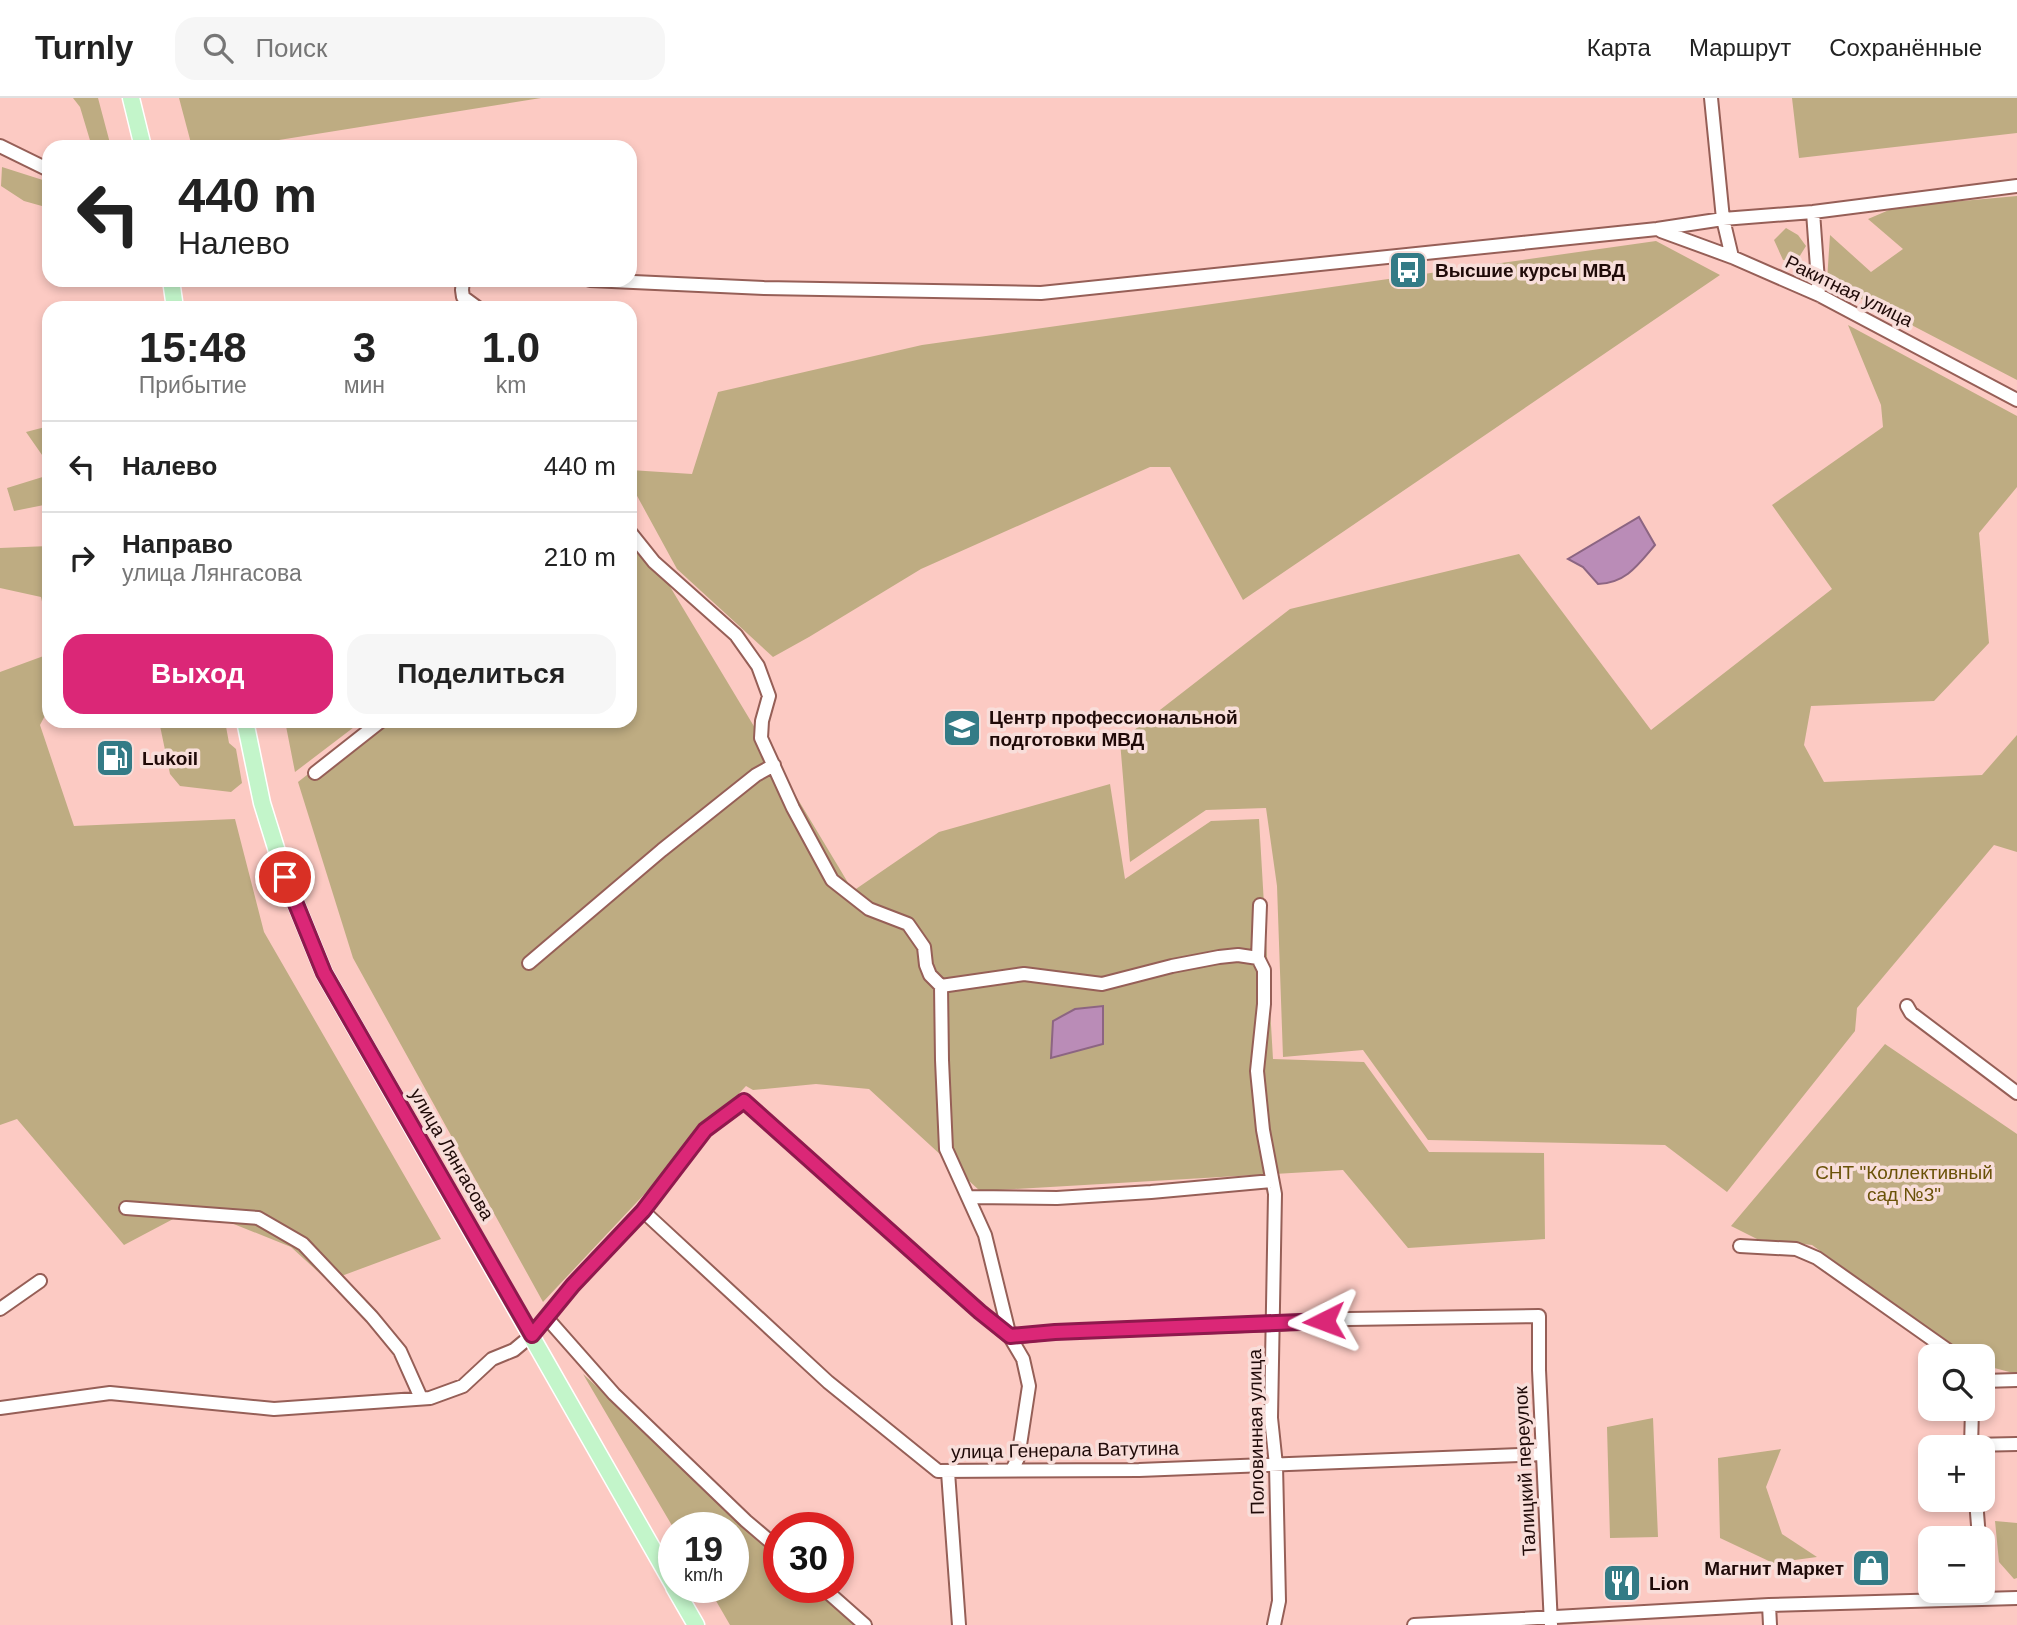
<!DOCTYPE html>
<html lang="ru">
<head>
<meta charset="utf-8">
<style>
  body { margin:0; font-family:Helvetica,sans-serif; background:#f6f6f6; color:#222; height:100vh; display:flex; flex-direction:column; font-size:26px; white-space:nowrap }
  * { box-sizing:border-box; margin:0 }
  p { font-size:23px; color:#767676 }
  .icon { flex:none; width:38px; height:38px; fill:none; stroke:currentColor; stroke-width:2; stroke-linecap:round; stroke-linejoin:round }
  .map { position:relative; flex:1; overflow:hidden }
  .details { position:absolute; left:42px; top:203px; width:595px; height:427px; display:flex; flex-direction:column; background:#fff; border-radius:21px; box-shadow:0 4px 10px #0003 }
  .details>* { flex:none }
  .top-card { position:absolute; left:42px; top:42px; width:595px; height:147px; border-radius:21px; box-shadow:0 4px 10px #0003; background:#fff; color:#222; overflow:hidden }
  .controls { position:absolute; left:1918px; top:1246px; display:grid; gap:14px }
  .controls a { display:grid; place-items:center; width:77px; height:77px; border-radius:14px; background:#fff; box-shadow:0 4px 10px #0003; font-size:35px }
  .speed { position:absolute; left:658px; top:1414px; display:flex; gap:14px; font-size:35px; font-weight:700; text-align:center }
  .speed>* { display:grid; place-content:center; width:91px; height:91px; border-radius:50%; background:#fff; box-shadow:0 4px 10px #0003; line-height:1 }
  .speed small { font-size:18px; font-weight:400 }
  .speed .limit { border:10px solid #d22; background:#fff; color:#111 }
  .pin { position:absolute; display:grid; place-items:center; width:60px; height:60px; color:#fff; margin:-30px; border:4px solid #fff; border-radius:50%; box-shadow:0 2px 7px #0007 }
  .me { position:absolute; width:77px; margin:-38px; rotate:267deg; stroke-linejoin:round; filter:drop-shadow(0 0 5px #0008) }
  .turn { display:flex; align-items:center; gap:24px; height:147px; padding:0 21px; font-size:32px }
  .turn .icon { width:91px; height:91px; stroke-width:2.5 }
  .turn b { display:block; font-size:49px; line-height:60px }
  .eta { display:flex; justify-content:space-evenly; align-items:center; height:119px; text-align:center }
  .eta b { font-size:42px; font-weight:600; line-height:49px }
  .cta { display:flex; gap:14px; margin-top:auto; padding:14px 21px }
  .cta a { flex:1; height:80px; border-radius:21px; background:#db2777; color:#fff; font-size:28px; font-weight:600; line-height:80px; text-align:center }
  .cta a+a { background:#f6f6f6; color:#222 }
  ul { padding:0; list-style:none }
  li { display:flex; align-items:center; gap:21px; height:91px; padding:0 21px; border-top:2px solid #e0e0e0 }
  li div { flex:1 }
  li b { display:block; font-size:26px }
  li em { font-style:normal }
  header { display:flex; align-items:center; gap:42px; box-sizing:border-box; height:98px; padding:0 35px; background:#fff; border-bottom:2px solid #e0e0e0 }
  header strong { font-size:33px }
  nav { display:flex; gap:38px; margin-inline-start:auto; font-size:24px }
  .search { width:490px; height:63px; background:#f6f6f6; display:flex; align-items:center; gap:18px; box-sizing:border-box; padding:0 24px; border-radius:21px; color:#767676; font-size:26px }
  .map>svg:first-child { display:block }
  .green { fill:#beac82 }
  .water { fill:#ba8cb7; stroke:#8c6582; stroke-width:2 }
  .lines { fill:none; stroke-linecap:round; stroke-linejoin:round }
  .minor-casing { stroke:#965f57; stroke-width:16 }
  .major-casing { stroke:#fff; stroke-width:19 }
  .minor { stroke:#fff; stroke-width:12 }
  .major { stroke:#c3f5ca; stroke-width:16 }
  .route-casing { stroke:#8e194d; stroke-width:18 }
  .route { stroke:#db2777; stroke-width:12 }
  .labels { text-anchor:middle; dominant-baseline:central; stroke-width:7; stroke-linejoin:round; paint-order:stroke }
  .poi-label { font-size:19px; font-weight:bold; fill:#1f0a08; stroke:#f8deda; text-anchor:start }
  .street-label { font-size:19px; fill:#1f0a08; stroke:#f8deda }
  .park-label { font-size:19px; fill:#6a5208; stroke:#f8deda }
</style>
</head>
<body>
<header>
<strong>Turnly</strong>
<div class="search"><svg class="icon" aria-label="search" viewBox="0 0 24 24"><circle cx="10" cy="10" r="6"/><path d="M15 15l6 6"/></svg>Поиск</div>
<nav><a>Карта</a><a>Маршрут</a><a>Сохранённые</a></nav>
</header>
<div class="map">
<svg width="2017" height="1527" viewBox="0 0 2017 1527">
  <rect width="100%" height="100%" fill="#fccac3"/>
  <path class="green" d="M73 0H98L111 49H92L80 9Z
    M179 0H541L235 49H192Z
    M1792 0H2017V35L1799 60Z
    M2 69 49 84V110L24 103 1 88Z
    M2017 98V282L1827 183 1830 137 1871 174 1903 151 1868 121 1896 109Z
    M1786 130 1798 137 1806 148 1796 164 1783 162 1774 142Z
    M1656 143 1720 177 1243 502 1170 369H1150L921 471 809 539 773 559 677 471 630 385V372L692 376 718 294 922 247Z
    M1848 227 2017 318V389L1979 435 1989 545 1934 603 1811 608 1804 647 1824 684 1982 677 2017 637V754L1994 747 1857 910 1855 933 1727 1094 1665 1047 1428 1042 1363 952 1283 959 1277 788 1266 710 1206 712 1130 764 1120 643 1290 511 1519 456 1651 632 1832 491 1772 407 1883 329 1881 307Z
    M49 328V367L26 334Z
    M49 377V406L14 413 7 390Z
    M630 422 853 793 939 734 1110 686 1125 781 1211 723 1259 721 1273 961 1364 964 1429 1054 1544 1055 1545 1141 1408 1150 1343 1072 980 1093 869 991 816 986 753 992 746 988 543 1204 353 860 298 684 376 623H630Z
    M49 448V536L41 499 0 490V450Z
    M49 556V610L40 627 74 728 235 721 264 834 441 1141 328 1183 291 1149 194 1110 124 1147 17 1021 0 1027V574Z
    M159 623H178L179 625 188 623H225L229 645 236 651 242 685 231 694 180 688 170 676Z
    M285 623H362L295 674Z
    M1885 946 2017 1036V1276L1983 1267V1258H1967L1812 1147 1757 1141 1731 1128Z
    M583 1276 779 1455V1489H817L858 1527H730L708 1489H733V1430L674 1431Z
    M1653 1320 1658 1439 1610 1440 1607 1329Z
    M1781 1351 1766 1389 1782 1436 1817 1459 1773 1465 1720 1440 1718 1360Z
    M1995 1423 2017 1425V1480L2014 1481 1999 1464Z"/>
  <path class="water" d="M1639 419 1655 447C1638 467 1626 485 1598 486L1583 469 1568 461Z
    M1103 908V946L1051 960 1053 923 1075 911Z"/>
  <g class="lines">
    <defs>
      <path id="minor" d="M1711 0 1723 121 1732 159
        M0 48 49 72
        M1813 114 1819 197
        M1661 133 1732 159 1819 197 2017 302
        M463 182 462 192 463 199 478 210
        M590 182 764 190 1041 195 1657 131 1723 121 1813 114 2017 88
        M630 434 654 464 736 537 758 568 769 598 762 623 761 640 793 710 832 782 869 811 908 826 924 849 926 867 930 877 941 888 942 962 946 1051 985 1137 1010 1239 1023 1261 1029 1288 1018 1360 1012 1372
        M315 675 381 623
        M1260 807 1258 860 1264 872V906L1257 973 1263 1032 1275 1096 1271 1320 1276 1367 1279 1503 1274 1527
        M529 865 662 752 756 677 774 667
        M941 888 1024 876 1102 886 1172 868 1219 859 1238 857 1258 860
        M1907 908 1911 915 2017 995
        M968 1099 1057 1100 1151 1094 1272 1083
        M126 1110 258 1120 303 1146 372 1219 400 1253 421 1300
        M643 1113 828 1284 938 1373 1139 1372 1543 1356
        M1740 1148 1796 1151 1817 1160 1956 1258
        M0 1211 40 1183
        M546 1219 614 1296 746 1423 779 1451
        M1983 1283 2017 1282
        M0 1310 110 1295 274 1311 430 1300 463 1288 492 1261 514 1252 532 1237 573 1187 643 1113 705 1032 744 1003 980 1214 1010 1239 1055 1234 1274 1226 1349 1221 1539 1218V1272L1551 1527
        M1971 1347 2017 1346
        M1971 1349 1972 1311
        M948 1374 959 1527
        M1976 1402 1979 1440
        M1983 1483 1984 1501
        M822 1489 865 1527
        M1769 1507 1770 1527
        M1414 1527 1769 1507 2017 1500"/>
      <path id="major" d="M131 0 143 49
        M171 182 175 210
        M245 623 262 705 285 779 324 875 674 1488
        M674 1489 696 1527"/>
    </defs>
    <use href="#minor" class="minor-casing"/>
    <use href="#major" class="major-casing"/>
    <use href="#minor" class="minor"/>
    <use href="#major" class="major"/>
  </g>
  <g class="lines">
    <defs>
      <path id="route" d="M285 779 324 875 532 1237 573 1187 643 1113 705 1032 744 1003 980 1214 1010 1238 1055 1234 1324 1223"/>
    </defs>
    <use href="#route" class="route-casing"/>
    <use href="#route" class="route"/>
  </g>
  <defs>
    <symbol id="bus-square" viewBox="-11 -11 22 22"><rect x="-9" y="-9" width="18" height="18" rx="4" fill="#347b86" stroke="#f8deda"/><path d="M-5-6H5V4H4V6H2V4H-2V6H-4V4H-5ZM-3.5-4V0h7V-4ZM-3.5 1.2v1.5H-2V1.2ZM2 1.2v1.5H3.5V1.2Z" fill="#fff"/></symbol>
    <symbol id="university-square" viewBox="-11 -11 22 22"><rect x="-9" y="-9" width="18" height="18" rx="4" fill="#347b86" stroke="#f8deda"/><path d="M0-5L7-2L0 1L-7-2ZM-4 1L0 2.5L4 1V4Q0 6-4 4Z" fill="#fff"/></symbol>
    <symbol id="fuel-square" viewBox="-11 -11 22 22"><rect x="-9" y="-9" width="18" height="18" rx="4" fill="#347b86" stroke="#f8deda"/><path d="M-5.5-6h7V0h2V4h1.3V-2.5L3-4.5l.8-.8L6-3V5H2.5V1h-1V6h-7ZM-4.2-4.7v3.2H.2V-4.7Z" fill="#fff"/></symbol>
    <symbol id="shop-square" viewBox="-11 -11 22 22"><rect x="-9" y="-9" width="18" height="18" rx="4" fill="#347b86" stroke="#f8deda"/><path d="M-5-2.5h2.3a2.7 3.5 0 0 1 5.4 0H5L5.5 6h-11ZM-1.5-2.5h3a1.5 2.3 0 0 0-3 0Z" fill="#fff"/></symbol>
    <symbol id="restaurant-square" viewBox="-11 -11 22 22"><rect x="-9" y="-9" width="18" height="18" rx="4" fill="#347b86" stroke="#f8deda"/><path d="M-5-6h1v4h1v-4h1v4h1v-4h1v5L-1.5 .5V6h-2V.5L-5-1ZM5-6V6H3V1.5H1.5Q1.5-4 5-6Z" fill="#fff"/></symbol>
  </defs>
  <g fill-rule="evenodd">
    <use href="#bus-square" x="1386" y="150" width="44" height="44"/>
    <use href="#university-square" x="940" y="608" width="44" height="44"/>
    <use href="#fuel-square" x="93" y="638" width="44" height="44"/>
    <use href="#shop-square" x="1849" y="1448" width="44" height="44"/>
    <use href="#restaurant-square" x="1600" y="1463" width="44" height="44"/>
  </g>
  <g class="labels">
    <g class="poi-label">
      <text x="1435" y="172">Высшие курсы МВД</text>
      <text x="989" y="619">Центр профессиональной<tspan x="989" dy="22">подготовки МВД</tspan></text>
      <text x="142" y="660">Lukoil</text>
      <text x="1844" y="1470" text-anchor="end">Магнит Маркет</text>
      <text x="1649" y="1485">Lion</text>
    </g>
    <g class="street-label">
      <text transform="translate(1849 193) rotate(26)">Ракитная улица</text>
      <text transform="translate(452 1056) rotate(60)">улица Лянгасова</text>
      <text transform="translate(1256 1334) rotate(-91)">Половинная улица</text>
      <text transform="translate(1065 1352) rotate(-1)">улица Генерала Ватутина</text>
      <text transform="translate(1525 1373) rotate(-93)">Талицкий переулок</text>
    </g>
    <g class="park-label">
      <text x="1904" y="1074">СНТ "Коллективный<tspan x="1904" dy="22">сад №3"</tspan></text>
    </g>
  </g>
</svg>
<div class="controls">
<a><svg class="icon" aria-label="search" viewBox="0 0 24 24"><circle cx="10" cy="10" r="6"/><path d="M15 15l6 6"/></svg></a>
<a>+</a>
<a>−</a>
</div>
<div class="speed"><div>19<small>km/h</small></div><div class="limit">30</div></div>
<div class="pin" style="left:285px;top:779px;background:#d93025"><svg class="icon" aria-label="arrive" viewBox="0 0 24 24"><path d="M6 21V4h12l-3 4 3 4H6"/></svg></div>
<svg class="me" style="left:1324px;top:1223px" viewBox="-20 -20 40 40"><path d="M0-17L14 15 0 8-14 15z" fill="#db2777" stroke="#fff" stroke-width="4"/></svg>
<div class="top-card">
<div class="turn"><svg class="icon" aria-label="left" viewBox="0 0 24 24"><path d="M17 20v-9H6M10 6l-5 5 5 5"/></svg><div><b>440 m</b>Налево</div></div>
</div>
<section class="details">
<div class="eta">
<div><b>15:48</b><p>Прибытие</p></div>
<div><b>3</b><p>мин</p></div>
<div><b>1.0</b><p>km</p></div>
</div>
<ul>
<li><svg class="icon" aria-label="left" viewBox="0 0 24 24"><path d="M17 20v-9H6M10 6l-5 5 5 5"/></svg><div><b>Налево</b></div><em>440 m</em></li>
<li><svg class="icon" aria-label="right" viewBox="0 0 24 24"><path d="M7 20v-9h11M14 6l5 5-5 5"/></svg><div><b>Направо</b><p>улица Лянгасова</p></div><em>210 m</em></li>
</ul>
<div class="cta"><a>Выход</a><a>Поделиться</a></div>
</section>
</div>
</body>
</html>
